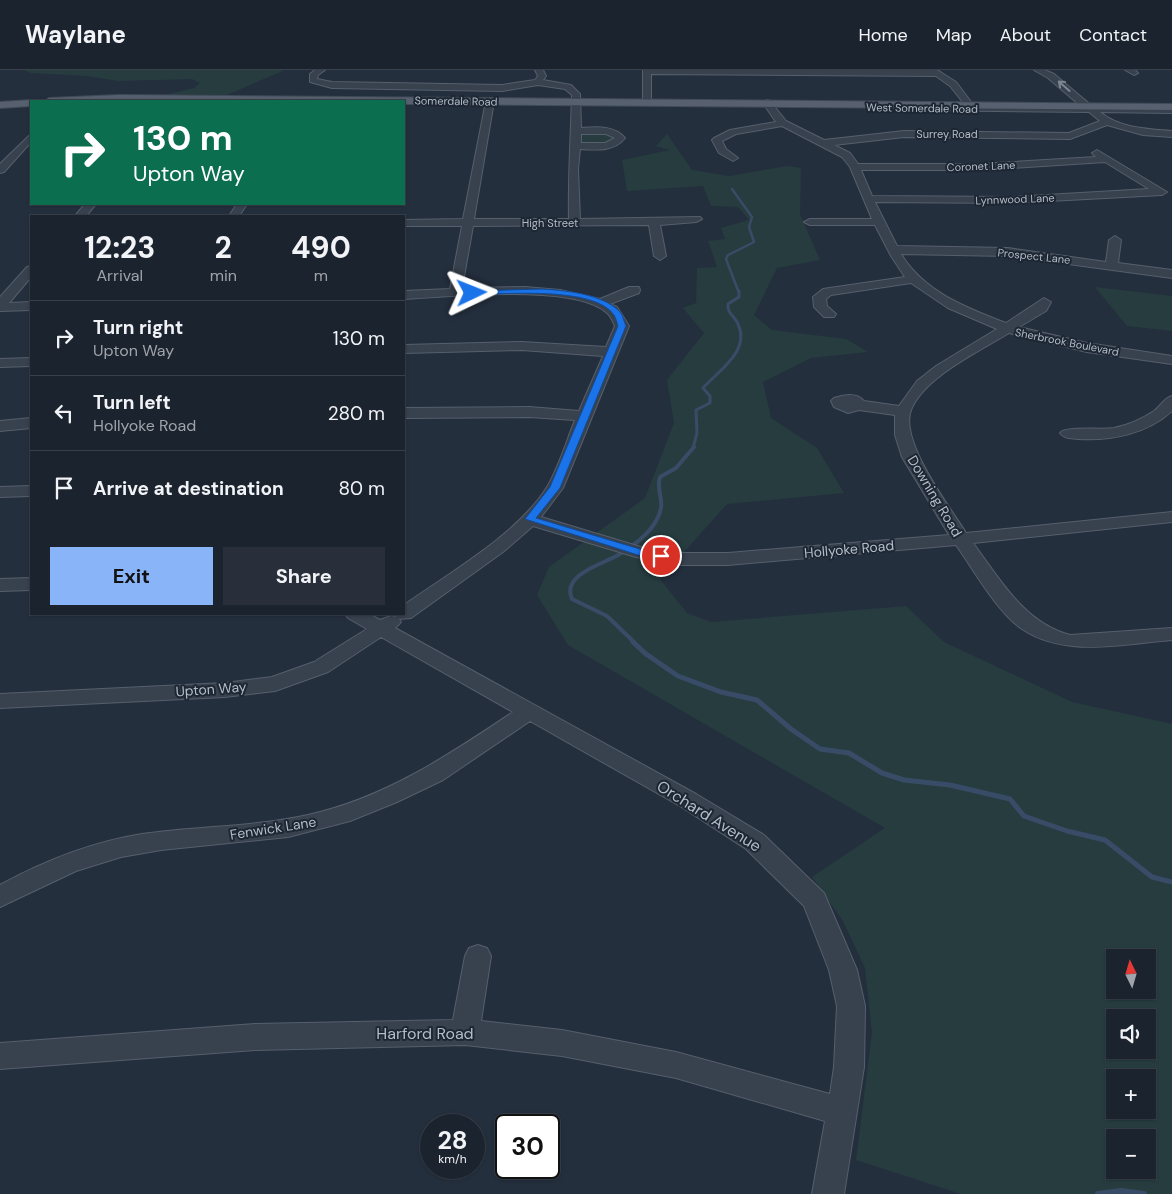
<!DOCTYPE html>
<html lang="en">
<head>
<meta charset="utf-8">
<style>
  body { margin:0; font-family:"DM Sans",sans-serif; background:#282f3a; color:#f1f3f6; height:100vh; display:flex; flex-direction:column; font-size:19px; white-space:nowrap }
  * { box-sizing:border-box; margin:0 }
  p { font-size:16px; color:#a0a4aa }
  .icon { flex:none; width:28px; height:28px; fill:none; stroke:currentColor; stroke-width:2; stroke-linecap:round; stroke-linejoin:round }
  .map { position:relative; flex:1; overflow:hidden }
  .side { position:absolute; left:30px; top:145px; width:375px; height:400px; display:flex; flex-direction:column; background:#1b232e; border-radius:0px; box-shadow:0 1px 4px #0004,0 0 0 1px #39404a }
  .side>* { flex:none }
  .guide { position:absolute; left:30px; top:30px; width:375px; height:105px; border-radius:0px; box-shadow:0 1px 4px #0004,0 0 0 1px #39404a; background:#0b6e4f; color:#fff; overflow:hidden }
  .needle { width:32px; rotate:355deg }
  .tools { position:absolute; left:1106px; top:879px; display:grid; gap:10px }
  .tools a { display:grid; place-items:center; width:50px; height:50px; border-radius:0px; background:#1b232e; box-shadow:0 1px 4px #0004,0 0 0 1px #39404a; font-size:25px }
  .speed { position:absolute; left:420px; top:1044px; display:flex; gap:10px; font-size:25px; font-weight:700; text-align:center }
  .speed>* { display:grid; place-content:center; width:65px; height:65px; border-radius:50%; background:#1b232e; box-shadow:0 1px 4px #0004,0 0 0 1px #39404a; line-height:1 }
  .speed small { font-size:12px; font-weight:400 }
  .speed .limit { border:2px solid #111; border-radius:8px; background:#fff; color:#111 }
  .pin { position:absolute; display:grid; place-items:center; width:42px; height:42px; color:#fff; margin:-21px; border:2px solid #fff; border-radius:50%; box-shadow:0 1px 5px #0007 }
  .me { position:absolute; width:55px; margin:-28px; rotate:88deg; stroke-linejoin:round; filter:drop-shadow(0 0 4px #0008) }
  .turn { display:flex; align-items:center; gap:18px; height:105px; padding:0 20px; font-size:22px }
  .turn .icon { width:65px; height:65px; stroke-width:2.5 }
  .turn b { display:block; font-size:35px; line-height:42px }
  .eta { display:flex; justify-content:space-evenly; align-items:center; height:85px; text-align:center }
  .eta b { font-size:30px; font-weight:700; line-height:35px }
  .action { display:flex; gap:10px; margin-top:auto; padding:10px 20px }
  .action a { flex:1; height:58px; border-radius:0px; background:#8ab4f8; color:#111; font-size:20px; font-weight:700; line-height:58px; text-align:center }
  .action a+a { background:#282f3a; color:#f1f3f6 }
  ul { padding:0; list-style:none }
  li { display:flex; align-items:center; gap:15px; height:75px; padding:0 20px; border-top:1px solid #39404a }
  li div { flex:1 }
  li b { display:block; font-size:19px }
  li em { font-style:normal }
  header { display:flex; align-items:center; gap:30px; box-sizing:border-box; height:70px; padding:0 25px; background:#1b232e; border-bottom:1px solid #39404a }
  header strong { font-size:24px }
  nav { display:flex; gap:28px; margin-inline-start:auto; font-size:18px }
  .map>svg:first-child { display:block }
  .green { fill:#263c3f; fill-rule:evenodd }
  .lines { fill:none; stroke-linecap:round; stroke-linejoin:round }
  .stream-far4 { stroke:#394c67; stroke-width:2.5 }
  .stream-far3 { stroke:#394c67; stroke-width:3 }
  .stream-far2 { stroke:#394c67; stroke-width:4 }
  .stream-far1 { stroke:#394c67; stroke-width:5 }
  .stream { stroke:#394c67; stroke-width:6 }
  .minor-casing { stroke:#565f6c; stroke-width:2 }
  .major-casing { stroke:#414a57; stroke-width:2 }
  .minor { fill:#38414e; fill-rule:evenodd }
  .major { fill:#56606e; fill-rule:evenodd }
  .oneway { stroke:#7c8592 }
  .route { fill:#1a73e8; stroke:#114b97 }
  .labels { text-anchor:middle; dominant-baseline:central; stroke-width:4; stroke-linejoin:round; paint-order:stroke }
  .far-street-label { font-size:11px; fill:#b4bcc9; stroke:#1d2633 }
  .street-label { font-size:14px; fill:#b4bcc9; stroke:#1d2633 }
  .near-street-label { font-size:16px; fill:#b4bcc9; stroke:#1d2633 }
</style>
</head>
<body>
<header>
<strong>Waylane</strong>
<nav><a>Home</a><a>Map</a><a>About</a><a>Contact</a></nav>
</header>
<div class="map">
<svg width="1172" height="1124" viewBox="0 0 1172 1124">
  <rect width="100%" height="100%" fill="#242f3e"/>
  <path class="green" d="M24 0H285L227 25H165L194 18 200 13 192 9 118 11 87 6 31 3Z
    M577 61 616 64 617 72 576 76Z
    M667 64 692 100 729 106 787 96 801 98 800 144 820 190 777 198 754 245 772 260 846 269 868 282 811 288 763 312 771 348 817 378 844 423 727 434 660 509 687 543 711 552 906 536 944 572 1072 632 1172 654V1124H961L856 1090 872 962 865 898 843 851 812 807 885 758 568 575 537 525 549 497 645 428 674 353 667 310 704 263 683 238 696 233 697 198 717 197 708 171 725 169 721 158 749 150 738 137 711 136 703 116 627 121 622 90 670 80 656 76ZM1115 888H1148V920H1115ZM1115 948H1148V980H1115ZM1115 1008H1148V1040H1115ZM1115 1068H1148V1100H1115Z
    M1095 217 1172 226V261L1127 256Z"/>
  <g class="lines">
    <path class="stream-far4" d="M732 119 752 147 749 157 754 172 728 185 726 189 739 223"/>
    <path class="stream-far3" d="M693 378 697 363 696 340 710 333V326L703 318C718 301 751 281 738 254 735 246 727 244 728 234L739 227V221"/>
    <path class="stream-far2" d="M635 573 607 546 572 529C561 504 604 494 620 484 632 477 649 464 656 451 668 431 655 423 660 407L676 398 694 377"/>
    <path class="stream-far1" d="M633 572 646 584 678 606 721 622 757 630 791 659 820 679 849 683 882 703 904 710 950 715 1010 729 1024 746 1067 761 1105 770 1152 807 1172 812"/>
    <path class="stream" d="M1098 1124 1121 1121 1144 1124"/>
    <defs>
      <path id="minor" d="M315 0H325L318 5 317 9 332 12 502 15 535 10 538 6 535 0H543L546 6 543 10 571 15 580 24 581 58C596 57 614 55 625 68 614 82 596 80 580 79L578 99 580 149 700 147 702 149 696 152 660 155 666 186 660 190 654 186 649 155 473 156 462 218 525 217 560 220 600 229 629 217H639L640 220 639 223 610 234 617 237 629 256 563 418 541 447 644 478 681 483H728L949 465 902 387 895 365V345L859 340 848 343 834 337 831 331 834 328C844 325 856 322 864 331L899 336 917 311 936 296 997 259 948 238 911 213 831 225 826 229 827 236 836 244 834 247H824L814 237 813 227 823 219 905 207 891 186 875 155H810L804 152 810 149H872L850 97 842 87 782 56 736 64 722 71 726 79 738 88 733 91 719 83 712 70 714 68 730 60 776 52 763 33 767 30 770 31 786 51 824 70 904 61 1069 63 1100 51 1089 42 901 40 900 38 904 35 966 36 950 16 936 6 651 4V32L647 35 643 32V0H937L956 12 974 36 1082 37 1048 8 1034 0H1045L1054 4 1093 37H1172V43L1100 42C1119 58 1147 59 1172 61V67L1143 65 1107 55 1070 69 904 67 834 75 850 83 858 94H979L1096 87 1092 83 1097 80 1167 122 1162 125 1013 133 875 132 897 176 1008 178 1106 192 1109 170 1115 166 1121 170 1118 193 1172 200V208L1008 186 901 184C924 222 967 238 1006 253L1044 228 1051 232 1046 241 1019 257 1087 273 1172 286V294L1087 282 1009 263C980 281 924 307 911 340 899 371 950 437 966 463L1172 442V452L973 473C1000 509 1024 553 1070 565L1172 558V570C1123 574 1065 588 1022 559 997 542 974 500 956 475L728 495H681L636 487 533 456 503 482 411 548 399 549 401 552 395 558 696 724 764 765 824 823 857 900 865 936 864 997 844 1124H812L825 1051 676 1008 562 986 465 975 255 980 0 999V973L255 954 453 950 465 886 469 878 478 875 487 878 491 886 481 951 562 960 676 982 830 1024 834 997 837 936 829 900 804 836 746 779 680 736 530 651 443 710 397 732 350 751 288 767 161 780 121 787 76 801 0 837V815C44 791 92 772 142 764 197 756 253 757 308 745 385 728 449 685 513 642L381 567 328 602 275 621 225 627 0 638V624L225 613 272 607 314 592 367 559 348 548 345 544H369L380 550 391 546 396 547 394 544H404V535C448 504 519 463 547 417 559 397 566 372 575 350L529 347 404 348V338L529 337 579 341 603 286 522 280 404 283V275L522 272 606 277 615 256C613 252 611 246 607 243 576 213 446 227 404 229V221L450 219 462 156H404V150L463 149 486 31 490 28 494 31 474 149H569C568 107 571 66 572 25L565 19 538 15 502 21 332 18 310 12V4ZM581 64H606L615 68 605 73H581ZM1105 92 1149 119 1013 127 872 126 861 100H979Z
        M1125 0H1135L1138 3 1134 5Z
        M31 64V72L4 102 0 103V94Z
        M85 134H96L86 146H75Z
        M237 134H247L239 146H229Z
        M31 196V207L9 233 31 232V240L0 241V227L27 197Z
        M31 288V296L0 297V289Z
        M1172 326V341C1147 364 1111 371 1078 369 1071 368 1064 369 1060 363 1065 356 1102 360 1114 358 1128 355 1142 349 1154 341 1161 336 1164 328 1172 326Z
        M31 348V358L0 361V351Z
        M31 416V426L0 427V417Z
        M31 508V520L0 521V509Z"/>
      <path id="major" d="M120 25 1172 34V40L404 34V31H44L49 28Z
        M31 30 35 31H31V36L0 38V32Z"/>
    </defs>
    <use href="#minor" class="minor-casing"/>
    <use href="#major" class="major-casing"/>
    <use href="#minor" class="minor"/>
    <use href="#major" class="major"/>
  </g>
  <defs><path id="oneway-shaft" d="M-6 0H5M1.5-3L5.5 0L1.5 3" fill="none" stroke-width="1.6" stroke-linecap="round" stroke-linejoin="round" transform="scale(1.25)"/></defs>
  <use class="oneway" href="#oneway-shaft" transform="translate(1064 16) rotate(-139)"/>
  <path class="route" d="M541 219C563 220 604 224 620 242 623 245 624 252 626 256L560 418 536 448 643 480 665 484V488L638 485 525 449 550 417 618 256C617 253 616 248 614 245 595 216 503 224 472 225L468 223 472 221Z"/>
  <g class="labels">
    <g class="far-street-label">
      <text transform="translate(456 31) rotate(1)">Somerdale Road</text>
      <text transform="translate(922 38) rotate(1)">West Somerdale Road</text>
      <text x="947" y="64">Surrey Road</text>
      <text transform="translate(981 96) rotate(-2)">Coronet Lane</text>
      <text transform="translate(1015 129) rotate(-2)">Lynnwood Lane</text>
      <text x="550" y="153">High Street</text>
      <text transform="translate(1034 186) rotate(6)">Prospect Lane</text>
      <text transform="translate(1067 272) rotate(11)">Sherbrook Boulevard</text>
    </g>
    <g class="street-label">
      <text transform="translate(935 426) rotate(59)">Downing Road</text>
      <text transform="translate(849 479) rotate(-5)">Hollyoke Road</text>
      <text transform="translate(211 619) rotate(-4)">Upton Way</text>
      <text transform="translate(273 758) rotate(-9)">Fenwick Lane</text>
    </g>
    <g class="near-street-label">
      <text transform="translate(709 746) rotate(32)">Orchard Avenue</text>
      <text x="425" y="963">Harford Road</text>
    </g>
  </g>
</svg>
<div class="tools">
<a><svg class="needle" viewBox="-14 -14 28 28"><path d="M0-13l5 13h-10z" fill="#e53935"/><path d="M0 13l5-13h-10z" fill="#a0a4aa"/></svg></a>
<a><svg class="icon" aria-label="sound" viewBox="0 0 24 24"><path d="M4 9h4l5-4v14l-5-4H4zM17 9q2 3 0 6"/></svg></a>
<a>+</a>
<a>−</a>
</div>
<div class="speed"><div>28<small>km/h</small></div><div class="limit">30</div></div>
<div class="pin" style="left:661px;top:486px;background:#d93025"><svg class="icon" aria-label="arrive" viewBox="0 0 24 24"><path d="M6 21V4h12l-3 4 3 4H6"/></svg></div>
<svg class="me" style="left:472px;top:223px" viewBox="-20 -20 40 40"><path d="M0-17L14 15 0 8-14 15z" fill="#1a73e8" stroke="#fff" stroke-width="4"/></svg>
<div class="guide">
<div class="turn"><svg class="icon" aria-label="right" viewBox="0 0 24 24"><path d="M7 20v-9h11M14 6l5 5-5 5"/></svg><div><b>130 m</b>Upton Way</div></div>
</div>
<section class="side">
<div class="eta">
<div><b>12:23</b><p>Arrival</p></div>
<div><b>2</b><p>min</p></div>
<div><b>490</b><p>m</p></div>
</div>
<ul>
<li><svg class="icon" aria-label="right" viewBox="0 0 24 24"><path d="M7 20v-9h11M14 6l5 5-5 5"/></svg><div><b>Turn right</b><p>Upton Way</p></div><em>130 m</em></li>
<li><svg class="icon" aria-label="left" viewBox="0 0 24 24"><path d="M17 20v-9H6M10 6l-5 5 5 5"/></svg><div><b>Turn left</b><p>Hollyoke Road</p></div><em>280 m</em></li>
<li><svg class="icon" aria-label="arrive" viewBox="0 0 24 24"><path d="M6 21V4h12l-3 4 3 4H6"/></svg><div><b>Arrive at destination</b></div><em>80 m</em></li>
</ul>
<div class="action"><a>Exit</a><a>Share</a></div>
</section>
</div>
</body>
</html>
